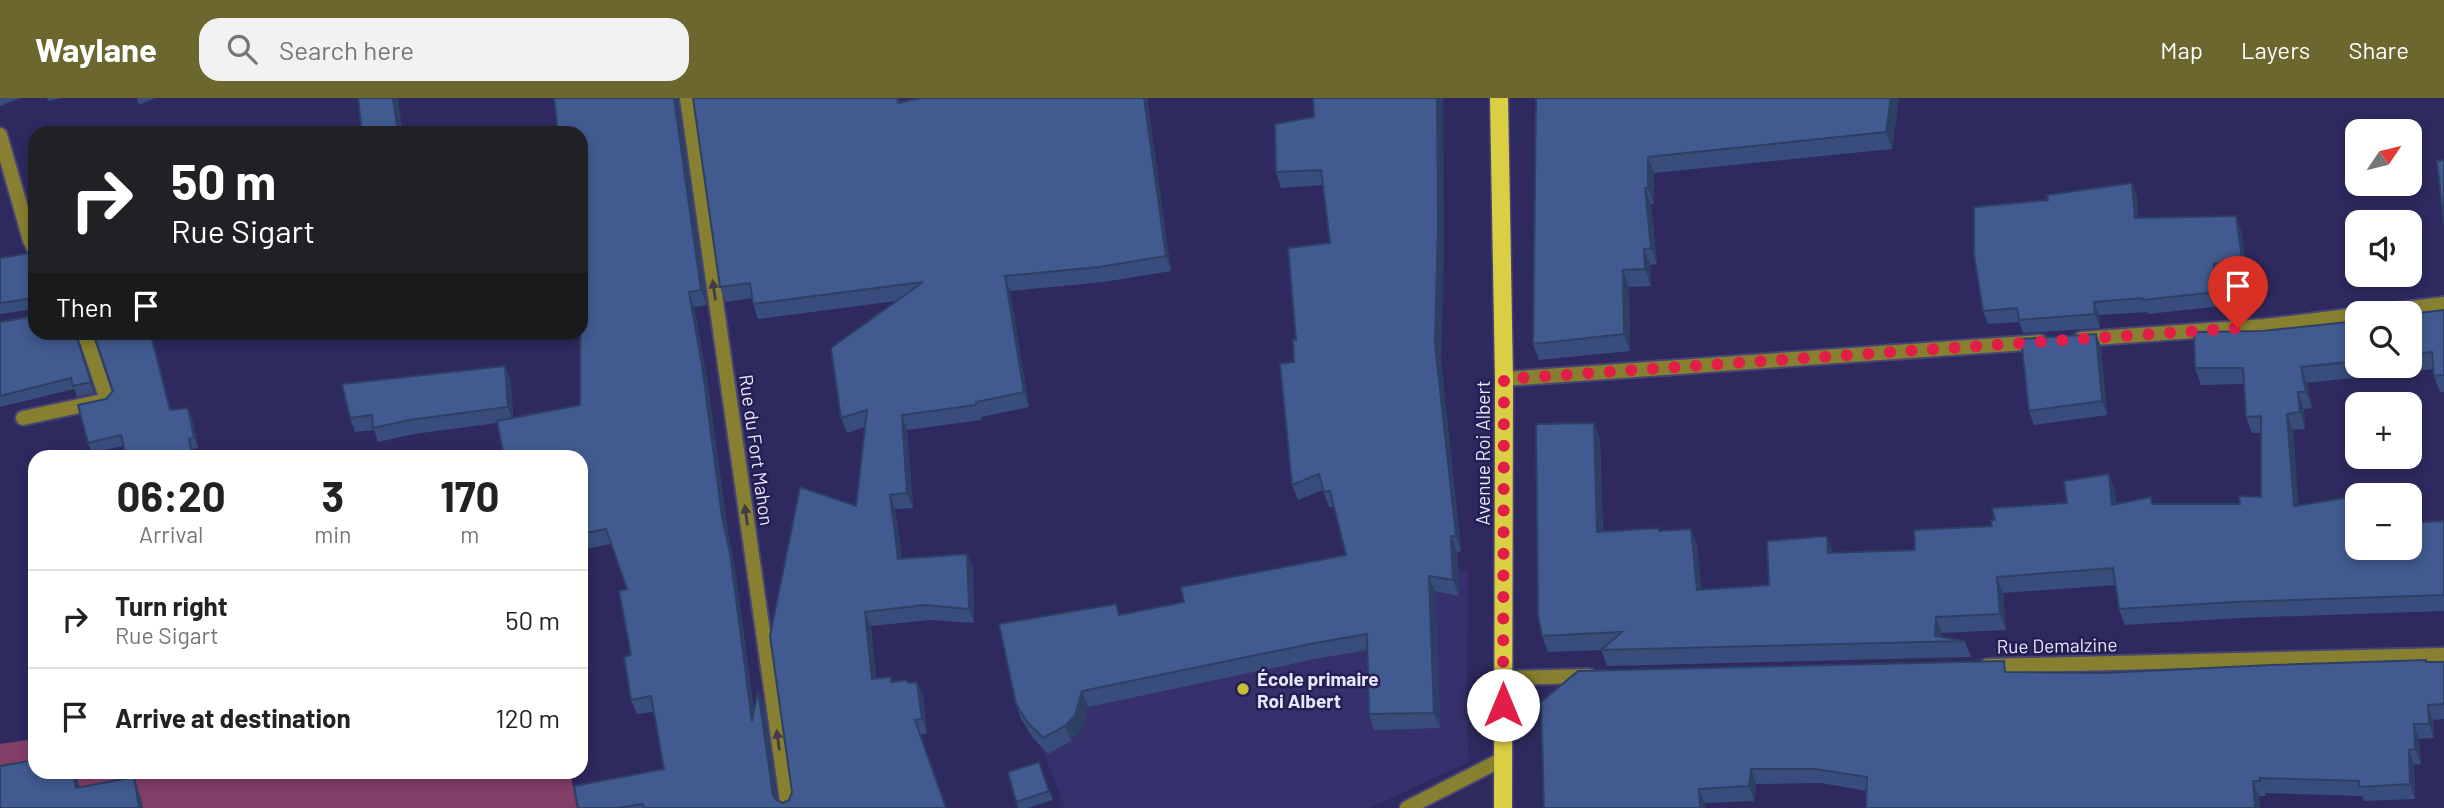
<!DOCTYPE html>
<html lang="en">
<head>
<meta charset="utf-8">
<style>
  body { margin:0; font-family:Barlow,sans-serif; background:#f2f2f2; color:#222; height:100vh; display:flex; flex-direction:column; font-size:26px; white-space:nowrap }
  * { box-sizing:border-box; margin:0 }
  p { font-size:23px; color:#767676 }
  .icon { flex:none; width:38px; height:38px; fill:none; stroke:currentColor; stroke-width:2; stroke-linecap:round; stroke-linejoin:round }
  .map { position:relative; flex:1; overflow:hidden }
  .sheet { position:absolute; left:28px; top:352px; width:560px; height:329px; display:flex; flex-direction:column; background:#fff; border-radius:21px; box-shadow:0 4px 10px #0003 }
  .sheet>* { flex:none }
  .guide { position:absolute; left:28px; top:28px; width:560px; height:214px; border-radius:21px; box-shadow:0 4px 10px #0003; background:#202124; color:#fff; overflow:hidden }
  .needle { width:46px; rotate:55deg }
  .controls { position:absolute; left:2345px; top:21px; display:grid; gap:14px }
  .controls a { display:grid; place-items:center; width:77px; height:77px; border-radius:14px; background:#fff; box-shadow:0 4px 10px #0003; font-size:35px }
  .pin { position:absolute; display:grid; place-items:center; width:60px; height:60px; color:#fff; margin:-72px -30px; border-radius:50% 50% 50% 0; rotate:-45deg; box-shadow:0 0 7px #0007 }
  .pin .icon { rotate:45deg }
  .me { position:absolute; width:77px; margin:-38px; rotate:0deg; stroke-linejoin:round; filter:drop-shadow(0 0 5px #0008) }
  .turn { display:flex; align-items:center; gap:24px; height:147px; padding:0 28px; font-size:32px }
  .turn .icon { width:91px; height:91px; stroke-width:2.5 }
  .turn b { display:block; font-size:49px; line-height:60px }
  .then { display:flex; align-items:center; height:66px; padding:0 28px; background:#0003; gap:14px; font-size:26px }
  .eta { display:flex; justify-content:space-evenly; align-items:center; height:119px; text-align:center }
  .eta b { font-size:42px; font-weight:700; line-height:49px }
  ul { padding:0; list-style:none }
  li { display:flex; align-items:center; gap:21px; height:98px; padding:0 28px; border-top:2px solid #e0e0e0 }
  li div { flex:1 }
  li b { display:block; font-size:26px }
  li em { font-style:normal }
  header { display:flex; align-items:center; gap:42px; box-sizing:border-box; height:98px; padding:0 35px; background:#6c672e; color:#fff }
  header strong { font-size:33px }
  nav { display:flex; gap:38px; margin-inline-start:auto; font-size:24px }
  .search { width:490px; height:63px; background:#f2f2f2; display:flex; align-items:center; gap:18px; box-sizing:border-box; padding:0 24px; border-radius:21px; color:#767676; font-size:26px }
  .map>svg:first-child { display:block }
  .built { fill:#36306c }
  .green { fill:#833e68 }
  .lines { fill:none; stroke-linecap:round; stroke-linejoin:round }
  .lane-casing { stroke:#484474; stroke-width:18 }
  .street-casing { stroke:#484474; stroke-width:18 }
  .primary-casing { stroke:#484474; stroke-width:21 }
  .lane { stroke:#878030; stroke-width:14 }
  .street { stroke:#878030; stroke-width:14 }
  .primary { stroke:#d9ce44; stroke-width:18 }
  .wall { fill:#384d7b }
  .shaded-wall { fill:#2e3f64 }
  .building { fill:#415a8f; stroke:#2e3f64; stroke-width:2 }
  .oneway { fill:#423b48 }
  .route { stroke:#e11d48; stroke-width:12; stroke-dasharray:0 21.6 }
  .poi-dot { fill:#c6bc3c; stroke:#251e52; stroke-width:2.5 }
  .labels { text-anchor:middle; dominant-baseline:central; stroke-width:5; stroke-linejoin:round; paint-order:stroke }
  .street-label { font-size:19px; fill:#e7e7fc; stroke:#251e52 }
  .poi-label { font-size:19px; font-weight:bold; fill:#e7e7fc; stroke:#251e52; text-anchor:start }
</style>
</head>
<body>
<header>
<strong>Waylane</strong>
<div class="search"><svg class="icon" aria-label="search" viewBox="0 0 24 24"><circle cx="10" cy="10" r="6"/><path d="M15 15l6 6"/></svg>Search here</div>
<nav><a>Map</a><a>Layers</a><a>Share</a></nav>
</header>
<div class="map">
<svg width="2444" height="710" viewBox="0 0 2444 710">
  <rect width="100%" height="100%" fill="#2e295e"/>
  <path class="built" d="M1468 472 1467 628 1469 664 1369 710H1065L1005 553Z"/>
  <path class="green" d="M35 641V674H570L577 710H0V646Z"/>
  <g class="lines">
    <defs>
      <path id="lane" d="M0 37 30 142 35 152
        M23 320 107 302 84 234"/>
      <path id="street" d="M687 0 788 710
        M2371 215 2444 206
        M2081 241 2265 228 2357 217
        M1504 281 2040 244
        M1987 568 2444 557
        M1503 580 1589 578
        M1407 710 1503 661"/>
      <path id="primary" d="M1499 0 1504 281 1503 710"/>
    </defs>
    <use href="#lane" class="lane-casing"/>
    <use href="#street" class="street-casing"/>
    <use href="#primary" class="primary-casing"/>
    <use href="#lane" class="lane"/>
    <use href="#street" class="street"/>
    <use href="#primary" class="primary"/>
  </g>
  <path class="wall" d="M0 0H21L0 8Z
    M47 0H62L48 3Z
    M137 0H155L139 7Z
    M554 0H678L707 207 694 209 707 281 728 434 735 470 754 613 758 592 764 607 777 702 783 705 789 702 792 694 856 408 865 329 847 335 841 320 896 203 758 221 753 206 752 200 726 204 720 189 899 0 900 5 1147 0 1171 173 1104 184 1010 193 1029 309 981 319 982 322 907 332 913 410 895 411 902 460 967 456 973 470 974 525 930 522 871 528 876 581 891 579 893 584 908 585 917 584 923 598 927 635 920 637 946 710H578L664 671 653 614 637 616 631 602V557L627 491 611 446 581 452V359L497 325 414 336 378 344 374 332 355 334 350 320 434 277 505 268 511 283 513 320 580 307 581 35Z
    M1536 0H1899L1892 51 1654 75V106H1651L1657 166 1650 167 1651 188 1629 189 1630 253 1539 262 1533 246Z
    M1314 19 1444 142 1441 262 1461 453 1457 454 1459 498 1435 493 1440 630 1374 632 1369 616 1367 552 1315 561 1088 609 1081 632 1071 643 1048 656 1033 640 1021 621 1016 606 1116 506 1120 517 1184 504 1346 457 1334 409H1329L1323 392 1298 402 1292 387 1296 242 1330 145 1323 87 1281 90 1276 74Z
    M2132 85 2137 99 2138 120 2241 132 2247 175 2219 180 2221 208 2148 216 2147 214 2099 217 2100 230 2023 235 2019 224 1988 226 1983 213Z
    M35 154V211L0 216V160Z
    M2444 212V294H2440L2434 278V271L2307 285 2312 310 2304 311 2305 331 2293 332 2298 407 2357 450 2444 423V513L2240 520 2125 527 2119 511 2115 487 2003 495 2006 532 1942 535V539L1965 543 1971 559 1607 568 1601 552 1548 554 1542 538 1594 325 1600 341 1603 433H1660L1697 447 1701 491 1769 487 1833 455 1915 452 2067 405 2115 392 2116 406H2240L2261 399V335H2252L2246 319 2244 286 2201 287 2195 270 2262 233 2357 223V268H2410V216Z
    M0 224 75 234 94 295 77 299 74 291 0 309Z
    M151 234 171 312 188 310 192 320 198 350 193 351 123 348 92 355 88 345 106 301 113 293Z
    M2096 236 2101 249 2107 317 2034 327 2029 313Z
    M2444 564V621L2433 622 2434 640 2419 641 2421 666 2414 667 2415 701 2364 703 2362 698 2265 695 2266 698H2259L2260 710H1866L1867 693 1821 685 1756 686 1754 703 1705 705 1544 710 2008 574 2103 575Z
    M1039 664 1053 702 1028 710H1018L1016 704Z"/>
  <path class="shaded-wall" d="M393 0H398L403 35H398Z
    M674 0H678L707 207 701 192Z
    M1144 0H1147L1171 173 1166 158Z
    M1437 0H1443L1444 142 1441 262 1461 453 1456 438 1435 246Z
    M1891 0H1899L1892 51 1886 34Z
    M1648 59 1654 75V106L1648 90Z
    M2132 85 2137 99 2139 133 2135 120Z
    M1645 90 1651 106 1657 166 1651 150Z
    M2236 118 2241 132 2247 175 2242 161Z
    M1644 151 1650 167 1651 188 1645 171Z
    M2214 166 2219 180 2221 208 2216 194Z
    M1623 172 1629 189 1630 253 1624 236Z
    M1005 178 1010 193 1029 309 1024 294Z
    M689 194 694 209 707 281 728 434 735 470 757 638 752 623Z
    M2094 204 2099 217 2100 230 2095 216Z
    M150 234H151L174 323 170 312Z
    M2096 236 2101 249 2107 317 2102 303Z
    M505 268 511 283 513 323 508 309Z
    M2301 269 2307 285 2312 310 2306 294Z
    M2298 294 2304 311 2305 331 2300 314Z
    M188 310 192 320 198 350 194 339Z
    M2287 316 2293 332 2300 424 2294 408Z
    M902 317 907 332 913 410 907 395Z
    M1594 325 1600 341 1603 450 1597 434Z
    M189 341 193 351 194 359H192Z
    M2109 376 2115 392 2117 423 2112 407Z
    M890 397 895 411 904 475 898 461Z
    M1691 431 1697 447 1703 508 1697 492Z
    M1451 438 1457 454 1459 498 1453 482Z
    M1827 438 1833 454 1834 472 1828 455Z
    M967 456 973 470 974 525 969 511Z
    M1429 478 1435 493 1440 630 1434 615Z
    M1997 479 2003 495 2006 532 2000 516Z
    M865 514 871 528 878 596 872 581Z
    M1936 519 1942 535 1941 543 1935 538Z
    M917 584 923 598 927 635 922 621Z
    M758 592 764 607 778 710 773 697Z
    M1082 593 1088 609 1081 632 1071 643 1065 628Z
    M2428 607 2433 622 2434 640 2429 626Z
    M2414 626 2419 641 2421 666 2415 651Z
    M2409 652 2414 667 2415 701 2410 686Z
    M1751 671 1756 686 1754 703 1749 688Z
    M73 674H76L77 678 84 710 76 690Z
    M134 679 141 700 143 710H139Z
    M2253 683 2259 698 2260 710H2255Z
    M1699 691 1705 705V710H1700Z"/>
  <path class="building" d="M358 0H393L398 35H362Z
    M554 0H674L701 192 689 194 702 267 722 419 730 455 752 623 758 592 773 697 776 702 783 705 789 702 792 694 770 538 800 389 856 408 867 312 841 320 831 250 923 184 753 206 750 185 720 189 693 0H897L898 5 921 0H1144L1166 158 1099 169 1005 178 1024 294 976 304V307L902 317 907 395 890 397 898 461 967 456 969 511 925 507 865 514 872 581 891 579V584L907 582 908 585 917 584 922 621 915 622 946 710H644L643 706 617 710H578L574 688 664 671 651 598 631 602 624 559 631 557 619 493 627 491 606 431 581 436V359H504L497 323 580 307 581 35H558Z
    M1313 0H1437L1438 126 1435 246 1456 438H1451L1453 482 1429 478 1434 615 1369 616 1367 536 1310 546 1082 593 1075 617 1065 628 1043 640 1027 624 1016 606 999 526 1116 506 1119 517 1184 504 1181 489 1346 457 1330 393 1324 394 1319 376 1292 387 1280 266 1294 264 1293 242H1296L1288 150 1330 145 1321 72 1276 74 1275 26 1314 19Z
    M1536 0H1891L1886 34 1648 59V90H1645L1651 150 1644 151 1645 171 1623 172 1624 236 1533 246Z
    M2444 62V126L2437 63Z
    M2132 85 2135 120 2236 118 2242 161 2214 166 2216 194 2143 202 2142 200 2094 204 2095 216 2019 222 2017 210 1983 213 1974 157V109L2048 102 2047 97Z
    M35 154V200L0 205V160Z
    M2444 212V277L2434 278 2432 254 2410 257V216Z
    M35 216V234H75L91 284 73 288 71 280 0 298V224L34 218Z
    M2357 223V263L2301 269 2306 294H2298L2300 314 2287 316 2294 408 2357 398V450H2410V425L2444 423V497L2234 504 2119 511 2113 470 1997 479 2000 516 1936 519 1935 538 1965 543 1601 552 1622 534 1542 538 1538 518 1536 326 1594 325 1597 434 1659 430V433L1691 431 1697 492 1769 487 1767 443 1827 438 1828 455 1915 452 1914 432 1992 428 1991 422H1995L1992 410 2067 405 2064 383 2109 376 2112 407 2151 399 2152 406H2240L2239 398 2261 399V318L2246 319 2243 270H2195L2194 234 2262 233Z
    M93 234H150L170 312 188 310 194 339 189 341 192 359H126L121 337 88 345 78 307 106 301 113 293Z
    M2096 236 2102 303 2029 313 2021 241Z
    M505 268 508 309 409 322 373 330 372 317 350 320 342 286Z
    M2390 393V397H2364Z
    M2426 562V564H2444V606L2428 607 2429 626H2414L2415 651 2409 652 2410 686 2359 689V683L2260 680V683H2253L2255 710H1866L1867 679 1815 671H1751L1749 688 1699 691 1700 710H1544L1541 604 1578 573 2004 563 2005 574 2103 575 2271 567Z
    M35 662V674H73L76 690 134 679 139 710H0V668Z
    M1039 664 1049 693 1016 704 1008 674Z"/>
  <defs><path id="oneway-solid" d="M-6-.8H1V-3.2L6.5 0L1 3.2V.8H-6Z" transform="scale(1.75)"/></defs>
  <g class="oneway">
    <use href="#oneway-solid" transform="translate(714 192) rotate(-98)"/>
    <use href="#oneway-solid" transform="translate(746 417) rotate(-98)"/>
    <use href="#oneway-solid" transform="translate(778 642) rotate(-98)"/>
  </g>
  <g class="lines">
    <path class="route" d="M1503 607 1504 281 2238 230"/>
  </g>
  <circle class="poi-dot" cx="1243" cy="591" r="7"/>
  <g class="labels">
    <g class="street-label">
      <text transform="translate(757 352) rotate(82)">Rue du Fort Mahon</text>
      <text transform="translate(1482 355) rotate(-90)">Avenue Roi Albert</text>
      <text transform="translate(2057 547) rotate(-1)">Rue Demalzine</text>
    </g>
    <g class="poi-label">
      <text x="1257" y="580">École primaire<tspan x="1257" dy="22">Roi Albert</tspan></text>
    </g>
  </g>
</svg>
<div class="controls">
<a><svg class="needle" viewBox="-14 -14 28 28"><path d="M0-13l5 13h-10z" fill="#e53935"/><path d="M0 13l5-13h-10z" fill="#767676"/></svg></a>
<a><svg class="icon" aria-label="sound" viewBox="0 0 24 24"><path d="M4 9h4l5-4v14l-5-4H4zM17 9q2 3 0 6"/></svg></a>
<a><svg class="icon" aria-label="search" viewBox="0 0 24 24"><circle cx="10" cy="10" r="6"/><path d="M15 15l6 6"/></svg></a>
<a>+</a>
<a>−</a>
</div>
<div class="pin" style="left:2238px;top:230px;background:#d93025"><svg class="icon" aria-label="arrive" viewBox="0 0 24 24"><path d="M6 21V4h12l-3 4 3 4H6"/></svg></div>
<svg class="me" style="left:1503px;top:607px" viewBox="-20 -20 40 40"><circle r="19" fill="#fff"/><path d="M0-13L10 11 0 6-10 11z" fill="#e11d48"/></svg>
<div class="guide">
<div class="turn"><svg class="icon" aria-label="right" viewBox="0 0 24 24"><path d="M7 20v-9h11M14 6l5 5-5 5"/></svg><div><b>50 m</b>Rue Sigart</div></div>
<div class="then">Then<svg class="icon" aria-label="arrive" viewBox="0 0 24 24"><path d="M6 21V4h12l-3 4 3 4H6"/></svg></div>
</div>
<section class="sheet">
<div class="eta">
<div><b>06:20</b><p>Arrival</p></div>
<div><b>3</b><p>min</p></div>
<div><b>170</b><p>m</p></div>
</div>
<ul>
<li><svg class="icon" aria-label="right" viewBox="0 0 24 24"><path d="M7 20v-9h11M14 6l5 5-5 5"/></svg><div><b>Turn right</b><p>Rue Sigart</p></div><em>50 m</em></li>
<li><svg class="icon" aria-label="arrive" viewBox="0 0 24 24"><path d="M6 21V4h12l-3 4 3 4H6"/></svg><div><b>Arrive at destination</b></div><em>120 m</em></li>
</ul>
</section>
</div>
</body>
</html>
